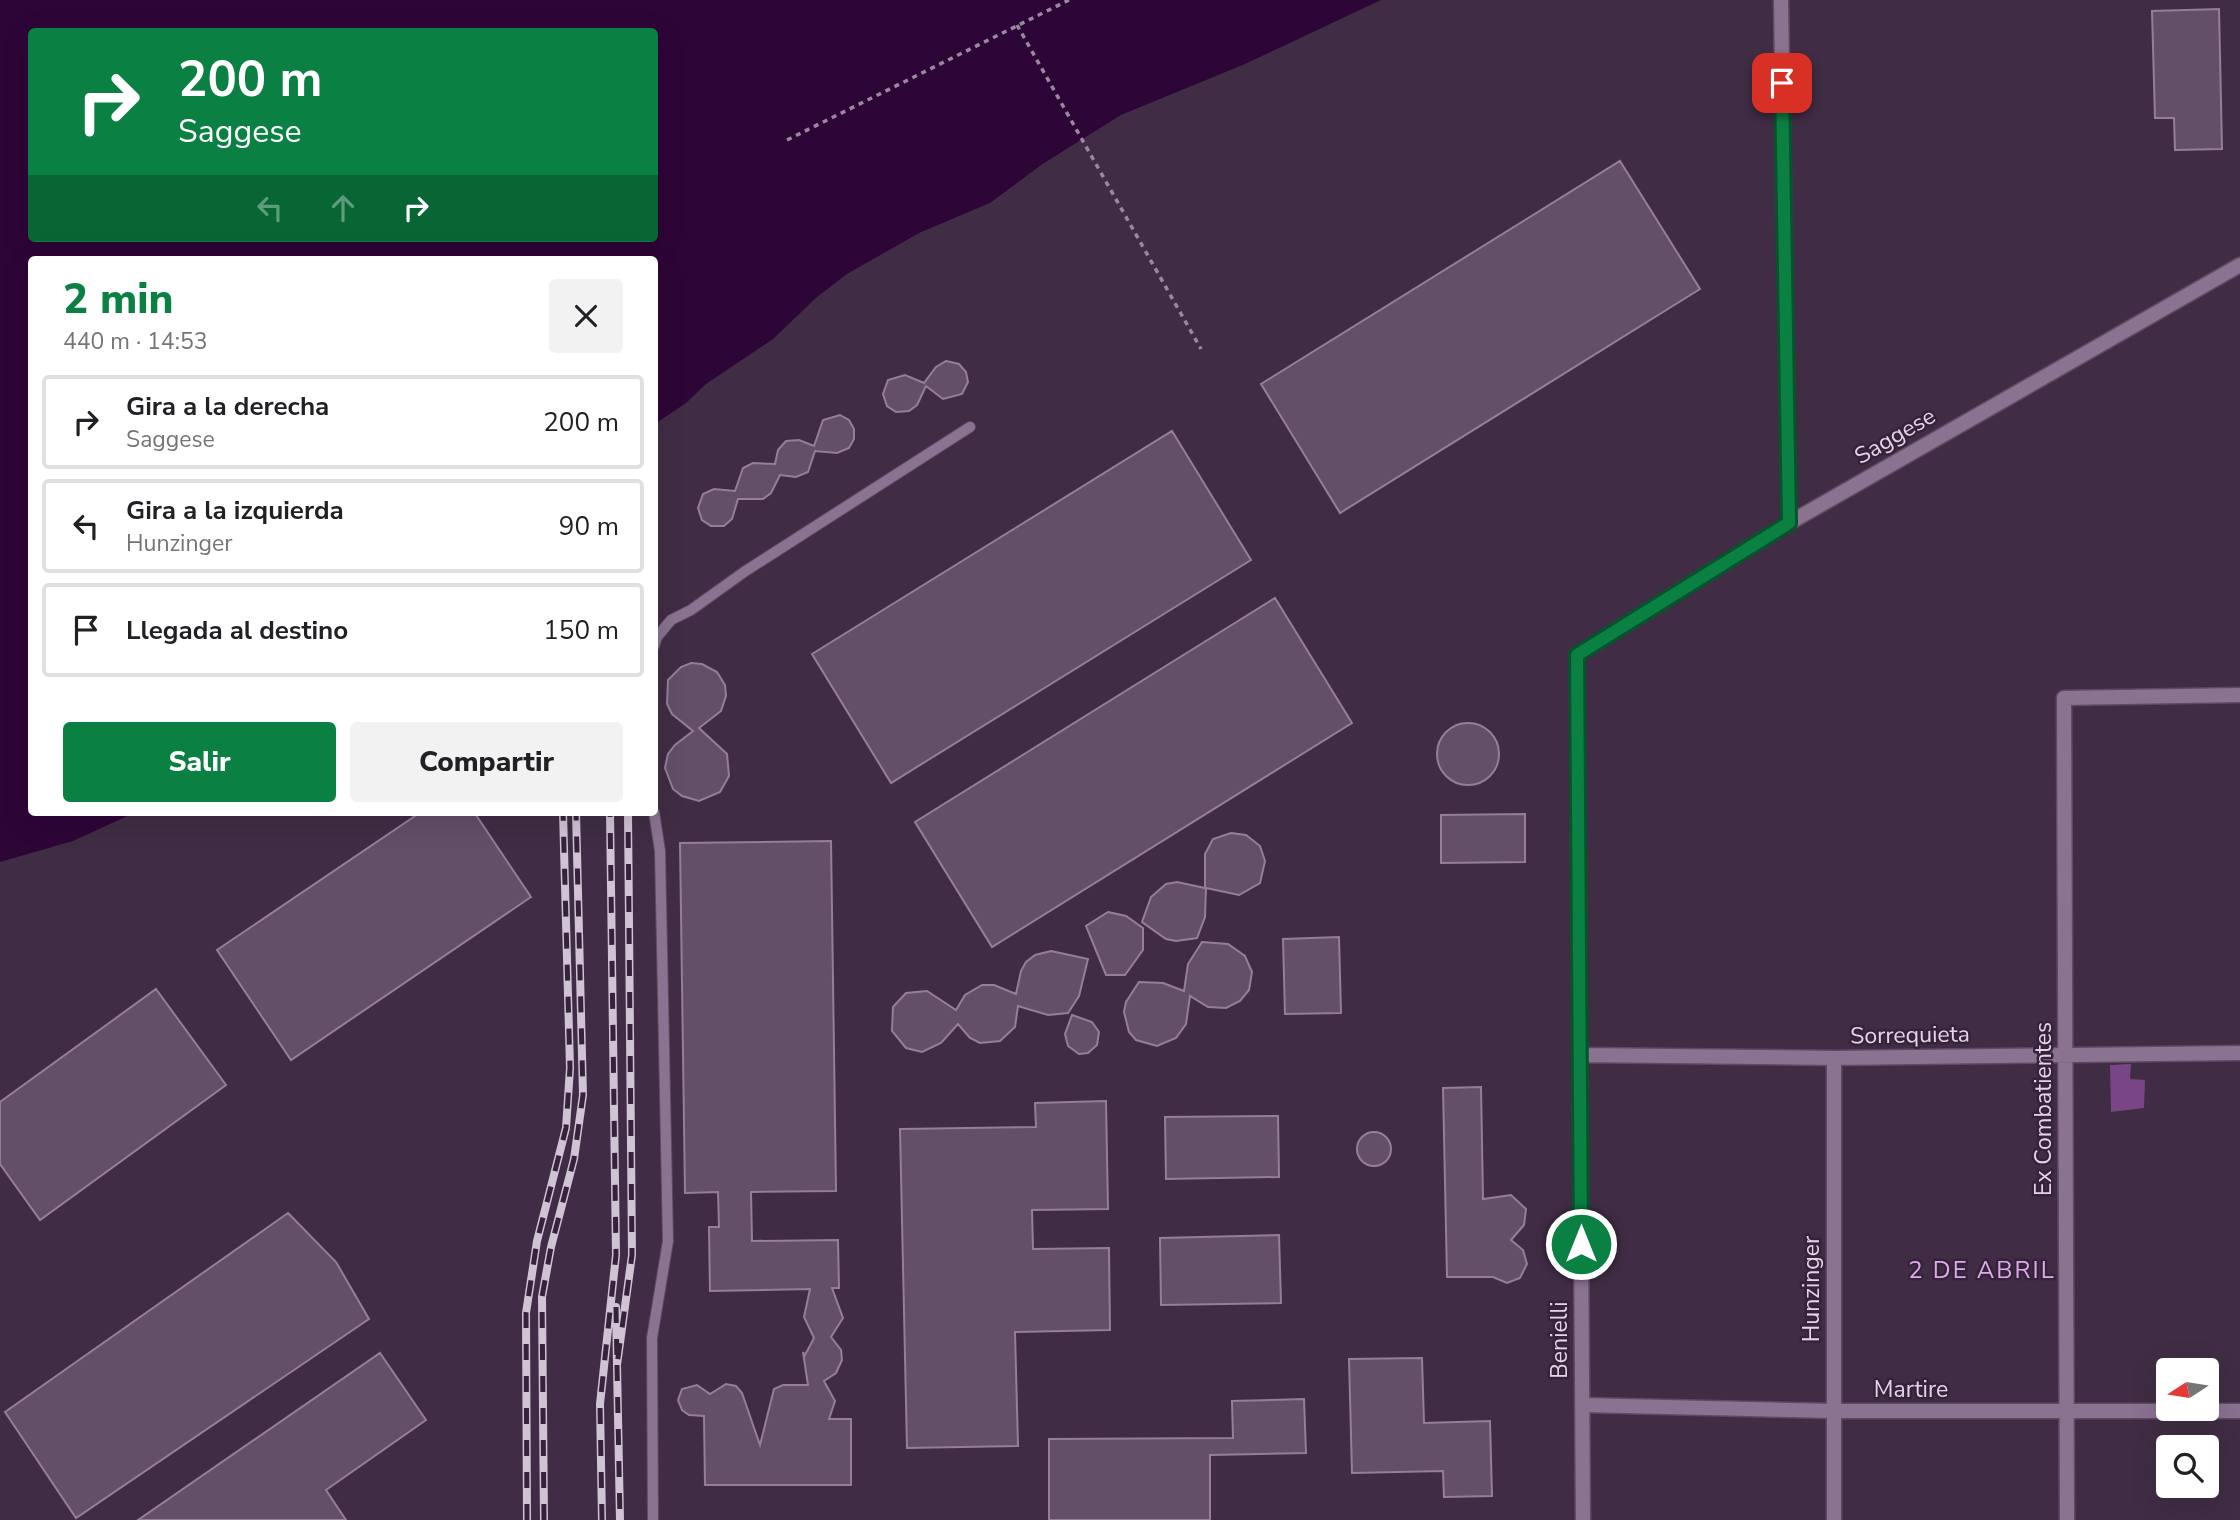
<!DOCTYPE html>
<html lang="es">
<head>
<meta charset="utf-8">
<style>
  body { margin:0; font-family:"Nunito Sans",sans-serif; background:#f2f2f2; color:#202124; height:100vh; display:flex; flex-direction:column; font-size:26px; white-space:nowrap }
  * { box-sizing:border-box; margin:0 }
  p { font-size:23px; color:#757577 }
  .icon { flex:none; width:38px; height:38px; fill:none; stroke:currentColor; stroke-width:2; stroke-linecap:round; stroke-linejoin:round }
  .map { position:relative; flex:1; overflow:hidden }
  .panel { position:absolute; left:28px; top:256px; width:630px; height:560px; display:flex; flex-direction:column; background:#fff; border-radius:7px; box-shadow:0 7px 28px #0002 }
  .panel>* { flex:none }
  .guide { position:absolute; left:28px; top:28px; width:630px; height:214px; border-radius:7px; box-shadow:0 7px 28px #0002; background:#0b8043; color:#fff; overflow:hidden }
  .needle { width:46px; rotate:258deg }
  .buttons { position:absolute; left:2156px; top:1358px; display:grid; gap:14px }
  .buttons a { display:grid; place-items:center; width:63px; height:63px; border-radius:7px; background:#fff; box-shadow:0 7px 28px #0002; font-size:35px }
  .pin { position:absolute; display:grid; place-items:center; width:60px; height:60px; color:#fff; margin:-30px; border-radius:14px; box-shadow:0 4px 10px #0006 }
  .me { position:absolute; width:77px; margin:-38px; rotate:0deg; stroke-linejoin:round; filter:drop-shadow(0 0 5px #0008) }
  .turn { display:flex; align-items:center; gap:24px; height:147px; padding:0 35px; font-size:32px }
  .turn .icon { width:91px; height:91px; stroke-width:2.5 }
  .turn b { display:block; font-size:49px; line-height:60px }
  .lanes { display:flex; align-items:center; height:66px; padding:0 35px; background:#0003; justify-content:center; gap:35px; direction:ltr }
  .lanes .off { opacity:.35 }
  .round { display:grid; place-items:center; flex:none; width:74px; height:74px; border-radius:7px; background:#f2f2f2 }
  .overview { display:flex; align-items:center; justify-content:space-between; height:119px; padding:0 35px }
  h1 { font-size:42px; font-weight:800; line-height:52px; color:#0b8043 }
  .action { display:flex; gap:14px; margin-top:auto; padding:14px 35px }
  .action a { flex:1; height:80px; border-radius:7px; background:#0b8043; color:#fff; font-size:28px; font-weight:800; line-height:80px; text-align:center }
  .action a+a { background:#f2f2f2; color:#202124 }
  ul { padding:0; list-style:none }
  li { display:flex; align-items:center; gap:21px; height:94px; margin:0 14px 10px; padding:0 21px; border:4px solid #e0e0e0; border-radius:7px }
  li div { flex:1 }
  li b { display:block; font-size:26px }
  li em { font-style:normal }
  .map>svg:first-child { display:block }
  .green { fill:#794587 }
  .water { fill:#2e0537; fill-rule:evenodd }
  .building { fill:#634f68; stroke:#947e9a; stroke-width:2 }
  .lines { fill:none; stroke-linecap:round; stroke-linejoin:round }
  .lane-casing { stroke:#5d4b62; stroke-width:12 }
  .street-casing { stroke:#5d4b62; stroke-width:17 }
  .path { stroke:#98899c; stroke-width:3.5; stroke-dasharray:5 5; stroke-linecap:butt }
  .lane { stroke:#8a7291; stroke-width:10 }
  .street { stroke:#8a7291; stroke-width:14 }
  .rail-casing { stroke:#d0c3d4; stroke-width:8 }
  .rail { stroke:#36233b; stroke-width:5; stroke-dasharray:16; stroke-linecap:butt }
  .route-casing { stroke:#07532c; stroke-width:18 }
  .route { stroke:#0b8043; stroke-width:12 }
  .labels { text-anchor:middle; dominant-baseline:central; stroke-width:5; stroke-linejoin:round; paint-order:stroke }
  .street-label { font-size:23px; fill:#e2d6e6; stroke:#36233b }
  .neighbourhood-label { font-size:24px; letter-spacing:2px; fill:#dbabe8; stroke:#36233b }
</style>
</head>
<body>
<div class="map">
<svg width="2240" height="1520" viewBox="0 0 2240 1520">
  <rect width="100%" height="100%" fill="#402d45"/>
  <path class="green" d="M2131 1064 2130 1079 2145 1080 2144 1108 2111 1112 2110 1065Z"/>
  <path class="water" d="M0 0H1381L1245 64 1121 115 1041 165 990 203 919 233 847 274 817 297 773 339 706 384 686 403 655 424 654 259H32V812H136L73 841 0 862ZM32 32H654V238H32Z"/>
  <path class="building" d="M2219 9 2222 149 2175 150 2174 118H2155L2152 11Z
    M1620 161 1700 289 1340 513 1261 384Z
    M946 361 959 364 966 372 968 382 962 394 943 399 926 386 917 405 909 411 896 412 887 406 883 394 888 380 905 375 924 383 936 367Z
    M840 415 849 420 854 429V439L849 448 837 453 815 451 808 472 796 477 780 475 771 493 763 499H738L732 519 724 526H711L702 520 698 508 703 494 714 489 735 491 743 468 753 463 775 464 778 450 786 441 799 440 814 446 823 420Z
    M1172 431 1251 560 891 783 812 654Z
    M1275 598 1352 723 992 947 915 822Z
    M691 663 702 664 717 672 725 685 726 696 721 711 699 728 727 754 729 776 720 792 699 801 682 796 673 789 665 768 668 754 675 745 693 731 672 714 667 704 668 680 681 667Z
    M1437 754a31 31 0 1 1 62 0a31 31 0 1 1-62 0Z
    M421 812H474L531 897 291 1060 217 950Z
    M1525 814V862L1441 863V815Z
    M1231 833 1246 835 1260 846 1265 861 1260 883 1239 895 1206 888 1205 917 1197 938 1176 941 1166 939 1142 922 1151 897 1166 884 1177 882 1205 888V854L1213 839Z
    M831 841 836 1191 751 1192 752 1241 838 1240 839 1288H832L843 1318 831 1337 841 1350 842 1360 836 1373 824 1381 835 1401 829 1419H851V1485H705L704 1416 689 1415 682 1410 678 1400 682 1389 697 1385 710 1394 726 1384 736 1386 742 1393 760 1445 774 1389 783 1385H808L803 1352 805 1355 814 1338 804 1317 810 1289 710 1291 709 1227H719L718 1192 685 1193 680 843Z
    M1108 912 1126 916 1143 928V950L1125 975H1106L1086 926Z
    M1339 937 1341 1013 1285 1014 1283 939Z
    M1202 942 1228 944 1245 956 1252 972 1249 990 1240 1001 1226 1008 1208 1007 1190 996 1186 1024 1176 1038 1157 1046 1136 1040 1129 1032 1124 1012 1126 1002 1139 982 1163 983 1184 991 1188 964Z
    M1051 951 1088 959 1079 996 1068 1013 1048 1015 1018 1006 1015 1027 1000 1041 980 1043 970 1038 958 1024 941 1043 922 1052 906 1048 892 1031 893 1007 906 993 927 991 956 1010 965 995 982 985H994L1016 994 1021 971 1026 962 1035 955Z
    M156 989 226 1085 40 1220 0 1164V1102Z
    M1072 1015 1092 1022 1099 1032 1097 1045 1088 1053 1079 1054 1068 1046 1065 1034Z
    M1481 1087 1483 1199 1511 1195 1526 1209 1524 1225 1511 1240 1523 1250 1527 1264 1520 1278 1507 1283 1493 1277H1447L1443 1088Z
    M1106 1101 1108 1209 1032 1210 1033 1249 1109 1248 1110 1330 1015 1332 1018 1446 907 1448 900 1129 1036 1127 1035 1103Z
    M1278 1116 1279 1177 1166 1179 1165 1117Z
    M1357 1149a17 17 0 1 1 34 0a17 17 0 1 1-34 0Z
    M288 1213 336 1262 369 1319 76 1518 5 1412Z
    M1279 1235 1281 1303 1161 1305 1160 1238Z
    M380 1353 426 1420 326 1490 346 1520H138Z
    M1422 1358 1424 1423 1490 1421 1492 1496 1444 1497 1443 1471 1352 1473 1349 1359Z
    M1304 1399 1306 1453 1210 1455V1520H1049V1439L1233 1438 1232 1401Z"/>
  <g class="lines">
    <defs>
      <path id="lane" d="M654 646 657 637 671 620 691 610 744 572 970 427
        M653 1520 652 1338 668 1241 660 851 654 812"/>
      <path id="street" d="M1781 0 1789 523
        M1580 1055 1834 1058 2240 1053
        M1582 1405 1834 1411H2240
        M1583 1520 1577 655 1789 523 2240 265
        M1834 1520V1058
        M2067 1520 2064 698 2240 695"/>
    </defs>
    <use href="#lane" class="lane-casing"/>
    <use href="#street" class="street-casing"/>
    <path class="path" d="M1017 25 1201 349
      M787 140 1069 0"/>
    <use href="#lane" class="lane"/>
    <use href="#street" class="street"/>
    <defs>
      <path id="rail" d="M616 1307 617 1365 632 1255 628 812
        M617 1365 620 1520
        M527 1520 526 1313 537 1241 566 1128 570 1068 563 812
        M544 1520 542 1297 551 1247 574 1159 583 1095 576 812
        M602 1520 600 1404 616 1255 610 812"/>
    </defs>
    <use href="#rail" class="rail-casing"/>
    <use href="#rail" class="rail"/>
  </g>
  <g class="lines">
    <defs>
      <path id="route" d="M1581 1244 1577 655 1789 523 1782 83"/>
    </defs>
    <use href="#route" class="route-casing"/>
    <use href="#route" class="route"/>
  </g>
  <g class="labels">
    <g class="street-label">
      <text transform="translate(1895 436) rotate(-30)">Saggese</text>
      <text transform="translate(1910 1035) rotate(-1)">Sorrequieta</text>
      <text transform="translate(2043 1109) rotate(-90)">Ex Combatientes</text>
      <text transform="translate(1811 1289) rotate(-90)">Hunzinger</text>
      <text transform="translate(1559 1340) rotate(-90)">Benielli</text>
      <text x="1911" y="1389">Martire</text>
    </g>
    <g class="neighbourhood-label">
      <text x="1982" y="1270">2 DE ABRIL</text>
    </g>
  </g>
</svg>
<div class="buttons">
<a><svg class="needle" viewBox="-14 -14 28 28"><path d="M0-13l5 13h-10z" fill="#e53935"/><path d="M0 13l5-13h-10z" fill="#757577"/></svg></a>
<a><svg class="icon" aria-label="search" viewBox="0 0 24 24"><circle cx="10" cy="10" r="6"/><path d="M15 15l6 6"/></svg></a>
</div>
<div class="pin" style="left:1782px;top:83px;background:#d93025"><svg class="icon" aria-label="arrive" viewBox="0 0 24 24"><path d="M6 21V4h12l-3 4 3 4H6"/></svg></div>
<svg class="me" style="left:1581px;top:1244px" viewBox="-20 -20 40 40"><circle r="17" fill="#0b8043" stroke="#fff" stroke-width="3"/><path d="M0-11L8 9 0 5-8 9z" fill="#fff"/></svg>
<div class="guide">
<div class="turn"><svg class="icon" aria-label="right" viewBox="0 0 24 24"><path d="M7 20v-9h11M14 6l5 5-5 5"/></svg><div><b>200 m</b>Saggese</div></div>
<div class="lanes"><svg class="icon off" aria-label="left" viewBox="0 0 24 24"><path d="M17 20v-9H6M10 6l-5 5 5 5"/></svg><svg class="icon off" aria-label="ahead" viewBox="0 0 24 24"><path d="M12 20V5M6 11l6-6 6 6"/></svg><svg class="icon" aria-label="right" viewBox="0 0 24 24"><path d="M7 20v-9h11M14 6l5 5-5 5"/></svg></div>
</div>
<section class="panel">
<div class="overview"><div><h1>2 min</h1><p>440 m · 14:53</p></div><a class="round"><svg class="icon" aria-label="close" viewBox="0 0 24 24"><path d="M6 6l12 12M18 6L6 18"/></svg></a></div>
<ul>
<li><svg class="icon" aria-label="right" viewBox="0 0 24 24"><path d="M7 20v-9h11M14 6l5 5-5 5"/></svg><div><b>Gira a la derecha</b><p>Saggese</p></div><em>200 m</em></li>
<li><svg class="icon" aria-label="left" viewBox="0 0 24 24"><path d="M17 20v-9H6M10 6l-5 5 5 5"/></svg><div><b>Gira a la izquierda</b><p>Hunzinger</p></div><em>90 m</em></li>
<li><svg class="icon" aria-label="arrive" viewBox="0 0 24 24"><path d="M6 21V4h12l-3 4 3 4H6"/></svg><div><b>Llegada al destino</b></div><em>150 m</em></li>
</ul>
<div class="action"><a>Salir</a><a>Compartir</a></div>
</section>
</div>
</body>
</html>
